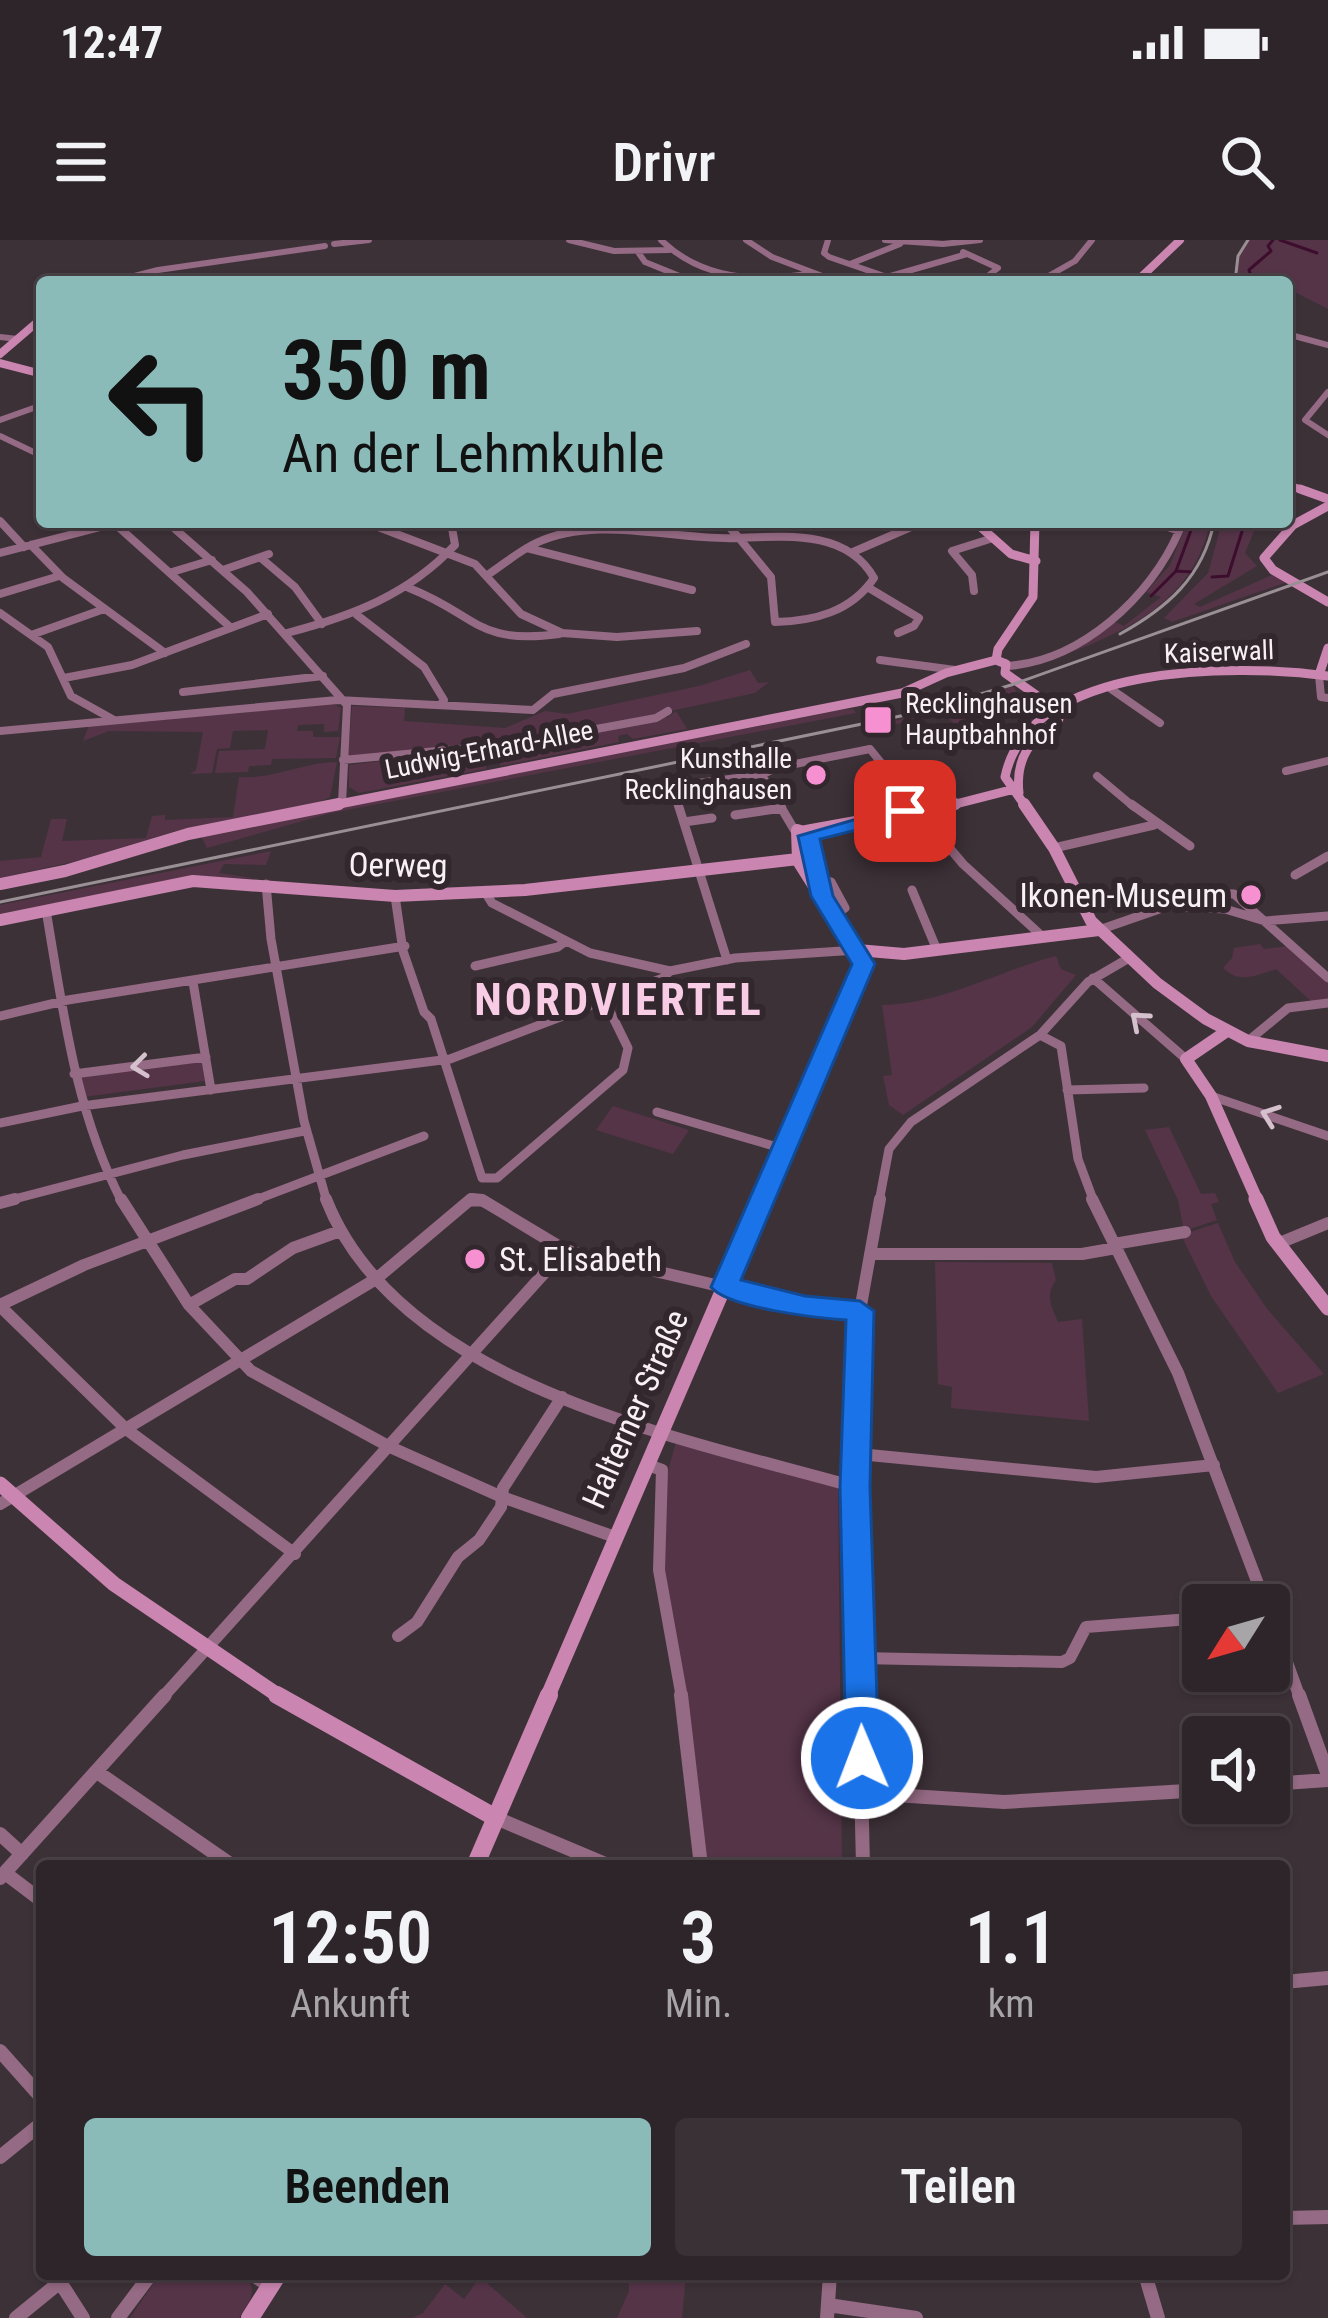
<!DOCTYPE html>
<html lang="de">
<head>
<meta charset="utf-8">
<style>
  body { margin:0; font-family:"Roboto Condensed",sans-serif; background:#3a3136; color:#f1f3f6; height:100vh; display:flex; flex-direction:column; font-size:45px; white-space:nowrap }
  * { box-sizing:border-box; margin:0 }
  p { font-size:39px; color:#a7a5a8 }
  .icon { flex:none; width:66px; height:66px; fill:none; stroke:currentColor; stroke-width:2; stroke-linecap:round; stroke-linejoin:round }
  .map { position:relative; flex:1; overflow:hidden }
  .details { position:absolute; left:36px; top:1620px; width:1254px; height:420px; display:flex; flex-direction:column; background:#2e252a; border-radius:12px; box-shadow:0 3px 9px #0004,0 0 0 3px #494247 }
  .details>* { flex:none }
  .guide { position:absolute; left:36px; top:36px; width:1257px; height:252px; border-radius:12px; box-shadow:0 3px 9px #0004,0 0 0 3px #494247; background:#8bbbb9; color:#111; overflow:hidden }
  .needle { width:78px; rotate:233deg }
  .fabs { position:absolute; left:1182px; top:1344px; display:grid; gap:24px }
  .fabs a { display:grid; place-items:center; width:108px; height:108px; border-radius:12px; background:#2e252a; box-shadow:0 3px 9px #0004,0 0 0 3px #494247; font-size:60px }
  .pin { position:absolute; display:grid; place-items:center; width:102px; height:102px; color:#fff; margin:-51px; border-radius:24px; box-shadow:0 6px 18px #0006 }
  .me { position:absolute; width:132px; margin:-66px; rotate:359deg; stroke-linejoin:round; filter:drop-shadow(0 0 9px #0008) }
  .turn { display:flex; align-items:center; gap:42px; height:252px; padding:0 48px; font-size:54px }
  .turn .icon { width:156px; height:156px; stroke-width:2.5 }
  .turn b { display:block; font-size:84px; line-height:102px }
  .eta { display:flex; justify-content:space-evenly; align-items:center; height:204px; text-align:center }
  .eta b { font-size:72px; font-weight:600; line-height:84px }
  .cta { display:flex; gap:24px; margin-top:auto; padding:24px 48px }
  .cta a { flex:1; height:138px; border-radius:12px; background:#8bbbb9; color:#111; font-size:48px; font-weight:600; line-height:138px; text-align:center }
  .cta a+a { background:#3a3136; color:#f1f3f6 }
  .status { display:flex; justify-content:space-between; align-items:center; height:84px; padding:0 60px; background:#2e252a; direction:ltr }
  .status svg { height:33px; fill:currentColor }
  header { display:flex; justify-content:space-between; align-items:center; height:156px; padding:0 48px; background:#2e252a; font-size:54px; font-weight:600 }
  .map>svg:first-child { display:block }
  .green { fill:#553448 }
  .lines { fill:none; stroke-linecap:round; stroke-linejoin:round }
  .stream { stroke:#3d0d2e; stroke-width:3 }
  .street-far4 { stroke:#956a84; stroke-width:6 }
  .street-far3 { stroke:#956a84; stroke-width:8 }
  .street-far2 { stroke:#956a84; stroke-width:9 }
  .street-far1 { stroke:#956a84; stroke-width:12 }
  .street { stroke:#956a84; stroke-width:14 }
  .secondary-far4 { stroke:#ca86b0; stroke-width:8 }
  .secondary-far3 { stroke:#ca86b0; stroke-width:9 }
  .secondary-far2 { stroke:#ca86b0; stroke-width:12 }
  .secondary-far1 { stroke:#ca86b0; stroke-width:15 }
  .secondary { stroke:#ca86b0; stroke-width:18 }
  .rail { stroke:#998f94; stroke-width:3 }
  .oneway { stroke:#d5c1cd }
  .route { fill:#1a73e8; stroke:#114b97; stroke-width:3 }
  .poi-dot { fill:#f690d0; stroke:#33272e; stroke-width:4.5 }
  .labels { text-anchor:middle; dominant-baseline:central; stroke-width:12; stroke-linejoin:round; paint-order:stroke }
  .far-street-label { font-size:27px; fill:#f8f0f4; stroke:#33272e }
  .far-poi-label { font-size:27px; fill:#f8f0f4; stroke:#33272e; text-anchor:start }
  .street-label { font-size:33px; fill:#f8f0f4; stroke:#33272e }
  .poi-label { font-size:33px; fill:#f8f0f4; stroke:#33272e; text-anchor:end }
  .district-label { font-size:45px; font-weight:bold; letter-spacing:3px; fill:#f8cce5; stroke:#33272e }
</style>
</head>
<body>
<div class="status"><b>12:47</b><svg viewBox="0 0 49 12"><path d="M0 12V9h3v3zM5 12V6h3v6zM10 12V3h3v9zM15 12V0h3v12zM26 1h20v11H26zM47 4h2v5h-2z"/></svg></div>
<header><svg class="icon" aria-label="menu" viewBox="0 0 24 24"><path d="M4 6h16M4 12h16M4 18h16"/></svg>Drivr<svg class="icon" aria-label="search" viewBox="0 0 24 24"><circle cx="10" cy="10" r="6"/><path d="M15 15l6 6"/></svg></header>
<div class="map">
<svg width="1328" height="2078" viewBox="0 0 1328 2078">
  <rect width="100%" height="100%" fill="#3d3138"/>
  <path class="green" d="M1249 0H1328V69L1293 51 1287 42H1237L1239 16Z
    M1187 282H1210C1194 363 1123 393 1054 419L1115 382 1124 386 1161 357 1146 352 1170 325Z
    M1222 282H1258L1245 313 1257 326 1194 364 1200 367 1274 334 1287 342 1172 382 1164 378 1208 333Z
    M750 430 758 443 769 442 755 453 539 499 348 516 352 466 405 468 404 481 505 488 545 471 567 474 699 446Z
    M1013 446 1020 458 1012 472 1007 469 996 472 1002 479 989 482 982 474 976 484 960 488 948 478 978 472 974 467 897 484 894 481Z
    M332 463 341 468 338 491 324 492V484L298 485 297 491H313V497H340L336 518 272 519 271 525 249 526 248 532 215 533 219 511 265 509 268 490 233 491 230 508 217 509 212 533 190 534 196 530 203 492 109 491 83 501 89 485Z
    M853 469 856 473 331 573 207 608 201 596 820 472Z
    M676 471 687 489 633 499 627 494 618 496 619 502 501 526 496 520 486 522V529L359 553 349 547V525L560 499 668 477Z
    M337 522 330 557 317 563 176 591 81 620 0 638V621L41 617 51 579H67L62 601 146 598 152 576 165 575V580L233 577 239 537C272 540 304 522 337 522Z
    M271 611 266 625 224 624 219 633 260 639 193 636 0 674V665Z
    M1260 704 1264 709 1289 706 1328 741V760L1312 762 1276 729C1255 736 1240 744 1223 728L1232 718 1234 708Z
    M1056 716 1061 729 1076 735 1032 787 903 875 889 865 883 836 892 835 882 765C943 764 998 731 1056 716Z
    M202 822 205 841 83 857 78 836Z
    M613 866 689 890 673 914 596 890Z
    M1169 887 1201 954 1215 953 1219 962 1211 964 1217 980 1184 991 1178 960 1145 890Z
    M1218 983 1235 1022 1268 1070 1324 1134 1278 1153 1211 1056 1181 995Z
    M935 1022 1052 1023 1056 1040C1045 1056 1051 1065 1058 1082L1082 1079 1089 1181 951 1168 952 1147 938 1144Z
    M676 1203 838 1246 842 1626H706C702 1573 695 1521 686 1469 671 1382 647 1288 676 1203Z
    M160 2034H242C260 2048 250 2063 239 2078H130Z
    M629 2034H686L682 2078H617L629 2051Z
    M480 2037 527 2078H412L423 2073 445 2044 464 2059Z"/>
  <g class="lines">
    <path class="stream" d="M1280 0 1317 13
      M1253 42 1249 30 1271 11 1268 6 1273 0
      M1176 331 1194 282
      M1212 337 1228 336 1245 282
      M1151 356 1176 331 1192 332"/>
    <path class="street-far4" d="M569 0 614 11 669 10
      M661 0C702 40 758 43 812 33
      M746 0 772 17 838 42
      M828 0 824 13 829 17 887 37 967 14
      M885 0 943 4 980 0
      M334 4 369 0
      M638 12 645 22 682 37
      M963 12 998 28 980 42
      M850 24 900 4
      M111 42 158 30 325 6
      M1038 42 1075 21 1092 0
      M1287 94 1328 105
      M0 97 18 99
      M1328 152 1305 180 1328 195
      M0 180 42 165
      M0 196 42 216"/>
    <path class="street-far3" d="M0 281 24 307
      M167 282 247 352 347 465 342 563
      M365 282 475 324 521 374 562 393 617 397 697 391
      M725 282 739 298
      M1154 282 1179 291 1181 282
      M114 283 230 387
      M739 298C787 296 847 290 874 338 851 372 814 381 775 382L771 337Z
      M31 305 63 338 165 413
      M527 308 692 350
      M853 312 911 287
      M0 313 116 283
      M261 318 295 347 322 384
      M223 330 269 314
      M172 332 212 320
      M489 334C504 324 519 311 536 303 598 274 673 301 739 298
      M409 348C478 375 475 405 559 394
      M869 348 919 378 914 386 898 393
      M974 351 972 335 952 311 993 298
      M0 354 56 337
      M0 373 48 407 71 456 114 480
      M357 375 424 427 444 460 441 464
      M287 393C352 376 408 355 455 305L451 282
      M34 394 104 369
      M880 420 955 430
      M1006 426C1080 422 1151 357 1179 291
      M1319 435 1321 457 1328 458
      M64 438 132 425 268 374
      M1111 449 1160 483
      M183 452 323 436
      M0 491 337 460 533 470 553 454 684 428 746 404
      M343 520 520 503 656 478 668 471
      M1286 531 1328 521
      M762 535 781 567
      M1097 536 1134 567
      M657 548 762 535 775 528 870 509 913 562
      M673 549 679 567"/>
    <path class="street-far2" d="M678 564 727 720
      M779 564 795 591
      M1131 564 1190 606
      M920 573 963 624 1043 697
      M735 575 782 568
      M684 582 712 578
      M1054 608 1154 585
      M1295 635 1328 616
      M819 640 831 642 845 668 834 675
      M266 644 271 699 304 881 327 962
      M912 650 937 710
      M485 652 492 663 590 713 670 731
      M395 656 403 711 424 772 431 779 482 938H497L623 830 628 808 605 761
      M1168 666 1169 652 1234 654 1328 738
      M46 670C63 770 75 871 122 962
      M1099 690 1168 666 1225 669 1265 681 1328 676
      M475 726 558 707 566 701
      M1093 738 1186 819
      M193 742 211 850
      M0 776 68 760 405 706
      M1040 795 1061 806 1078 919 1094 962
      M1248 801 1288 768 1328 763
      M74 834 206 817
      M1067 850 1144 848
      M1211 856 1328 896
      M657 872 784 909
      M0 883 82 866 450 819 663 738 670 731 735 718 857 710
      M3 962 183 915 304 891
      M250 962 424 896
      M467 962H486
      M879 962 889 909 911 882 1040 795 1088 742 1129 718"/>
    <path class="street-far1" d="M121 959 189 1065 251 1131 390 1207 502 1257 615 1297
      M326 959C399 1146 683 1198 855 1247
      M472 959 482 960 565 1010 805 1066 860 1071
      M1092 959 1178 1133 1266 1365
      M0 963 15 959
      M1114 1004 1185 992
      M1277 1004 1328 983
      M870 1014H1082L1116 1008
      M0 1065 84 1025 258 959
      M189 1065 235 1039H247L293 1008 340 991
      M0 1066 126 1189 295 1314
      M859 1214 1096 1237 1214 1225
      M648 1225 662 1230 659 1330 682 1458
      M0 1264 376 1039 471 959
      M1269 1373 1300 1458
      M398 1396 417 1382 458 1317 479 1300 501 1267 503 1248 562 1157
      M860 1418 1062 1422 1070 1418 1086 1387 1203 1378
      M162 1458 565 1010
      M859 1458 855 1247 860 1071 880 959"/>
    <path class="street" d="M681 1455 701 1626
      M859 1455 863 1626
      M1299 1455 1328 1535
      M97 1532 233 1626
      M1269 1544 1328 1540
      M863 1553 1004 1562 1203 1550
      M496 1578 610 1626
      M0 1594 22 1614
      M5 1633 42 1661
      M0 1638 165 1455
      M1284 1742 1328 1738
      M0 1811 42 1858
      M0 1917 42 1883
      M1284 1978 1328 1977
      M252 2034 271 2047
      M1145 2034 1158 2078
      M828 2065 916 2078
      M16 2078 60 2042 83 2078
      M118 2078 151 2034
      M827 2078 830 2034"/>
    <path class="secondary-far4" d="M1136 42 1180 0
      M0 114 42 78
      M0 123 42 134
      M1287 245 1309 252"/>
    <path class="secondary-far3" d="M1300 249 1328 259
      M1328 266 1293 285 1264 318 1273 330 1328 362
      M975 282 1011 314 1036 321
      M996 420 998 409 1033 357 1035 282
      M996 420 1006 424 1005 433 1053 467 1057 476
      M1319 435 1328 408
      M1019 553C1015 518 1031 498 1059 479
      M324 567 902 453 946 433 996 420
      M944 567 1018 548
      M1026 567 1005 537C1029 421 1239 424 1328 436"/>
    <path class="secondary-far2" d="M1024 564 1054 608 1091 681 1157 743 1206 779 1248 801 1328 816
      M806 591 955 564
      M0 644 65 631 188 594 339 564
      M0 680 193 641 395 656 525 650 798 619
      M857 710 904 714 1099 690
      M1227 791 1186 819 1211 856 1258 962
      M761 962 863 724 798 621 797 590 808 593 822 656"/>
    <path class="secondary-far1" d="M1256 959 1273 997 1328 1068
      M0 1244 114 1344 282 1458
      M547 1458 762 959"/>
    <path class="secondary" d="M277 1455 496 1578
      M475 1626 549 1455
      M250 2078 278 2034"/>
    <path class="rail" d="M1235 42 1238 16 1248 0
      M1120 394C1167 368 1203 337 1214 282
      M0 662 920 472 1011 445 1328 332"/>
  </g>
  <defs><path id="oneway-chevron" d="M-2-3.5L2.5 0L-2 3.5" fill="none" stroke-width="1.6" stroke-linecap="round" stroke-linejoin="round" transform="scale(3)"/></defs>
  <g class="oneway">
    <use href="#oneway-chevron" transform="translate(1139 780) rotate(-139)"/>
    <use href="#oneway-chevron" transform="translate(140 826) rotate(173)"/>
    <use href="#oneway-chevron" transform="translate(1270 875) rotate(-160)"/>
  </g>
  <path class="route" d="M905 565 916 571 913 576 820 599 833 656 875 724 741 1040 805 1056 860 1061 874 1071 870 1247 879 1518 874 1529 862 1534 851 1529 846 1518 840 1247 846 1080C817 1078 728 1068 711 1047L852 724 811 656 798 596Z"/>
  <g class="poi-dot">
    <rect x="863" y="465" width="30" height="30" rx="6"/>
    <circle cx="816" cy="535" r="12"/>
    <circle cx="1251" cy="655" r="12"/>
    <circle cx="475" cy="1019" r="12"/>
  </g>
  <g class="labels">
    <g class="far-street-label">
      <text transform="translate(1219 412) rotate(-2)">Kaiserwall</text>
      <text transform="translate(489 510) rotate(-11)">Ludwig-Erhard-Allee</text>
    </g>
    <g class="far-poi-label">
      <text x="905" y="464">Recklinghausen<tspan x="905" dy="31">Hauptbahnhof</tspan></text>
      <text x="792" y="519" text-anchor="end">Kunsthalle<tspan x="792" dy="31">Recklinghausen</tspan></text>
    </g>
    <g class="street-label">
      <text transform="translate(398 625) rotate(1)">Oerweg</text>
      <text transform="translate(635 1169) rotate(-66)">Halterner Straße</text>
    </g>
    <g class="poi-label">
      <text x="1227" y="655">Ikonen-Museum</text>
      <text x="499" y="1019" text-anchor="start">St. Elisabeth</text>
    </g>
    <g class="district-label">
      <text x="619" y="759">NORDVIERTEL</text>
    </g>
  </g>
</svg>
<div class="fabs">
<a><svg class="needle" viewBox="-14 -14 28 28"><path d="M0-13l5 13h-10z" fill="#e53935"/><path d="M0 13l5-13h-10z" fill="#a7a5a8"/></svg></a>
<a><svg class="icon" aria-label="sound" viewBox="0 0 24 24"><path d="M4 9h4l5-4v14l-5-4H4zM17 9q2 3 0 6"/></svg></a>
</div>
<div class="pin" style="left:905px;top:571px;background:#d93025"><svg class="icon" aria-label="arrive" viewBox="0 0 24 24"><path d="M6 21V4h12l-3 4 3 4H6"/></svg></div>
<svg class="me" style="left:862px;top:1518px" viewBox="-20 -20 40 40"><circle r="17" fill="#1a73e8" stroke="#fff" stroke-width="3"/><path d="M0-11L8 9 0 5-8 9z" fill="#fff"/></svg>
<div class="guide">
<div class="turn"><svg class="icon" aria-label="left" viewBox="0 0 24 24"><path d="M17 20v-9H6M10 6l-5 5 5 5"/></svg><div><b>350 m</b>An der Lehmkuhle</div></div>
</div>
<section class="details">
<div class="eta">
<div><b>12:50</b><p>Ankunft</p></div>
<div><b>3</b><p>Min.</p></div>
<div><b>1.1</b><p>km</p></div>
</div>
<div class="cta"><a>Beenden</a><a>Teilen</a></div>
</section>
</div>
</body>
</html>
